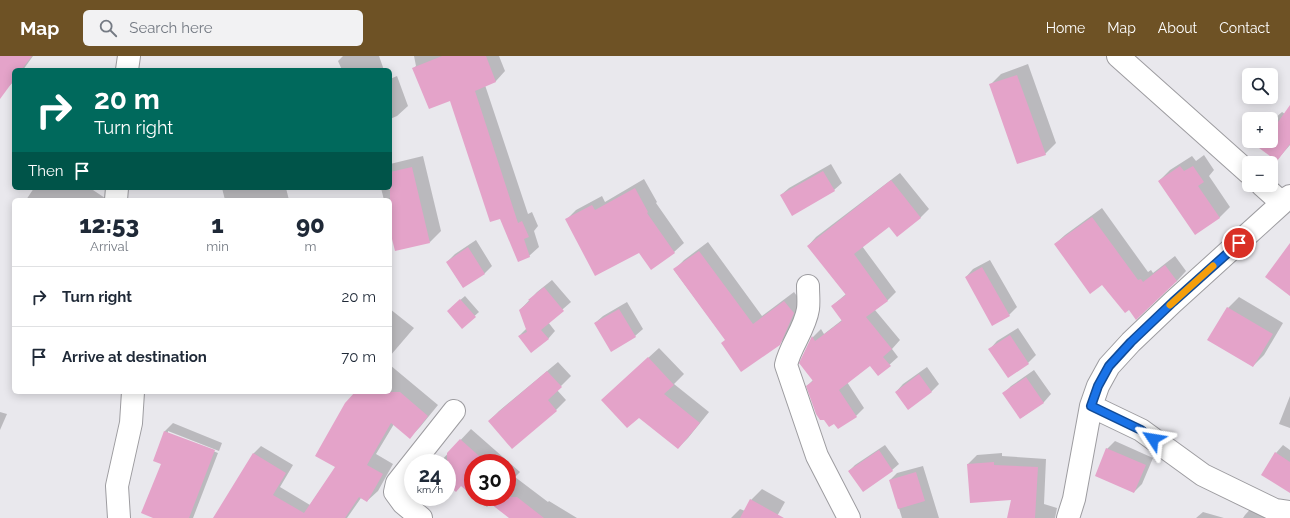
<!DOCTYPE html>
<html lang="en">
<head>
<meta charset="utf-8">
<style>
  body { margin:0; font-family:Raleway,sans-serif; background:#f2f2f3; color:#1f2937; height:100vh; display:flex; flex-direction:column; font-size:15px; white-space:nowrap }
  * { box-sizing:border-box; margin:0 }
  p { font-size:13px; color:#747a83 }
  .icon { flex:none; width:22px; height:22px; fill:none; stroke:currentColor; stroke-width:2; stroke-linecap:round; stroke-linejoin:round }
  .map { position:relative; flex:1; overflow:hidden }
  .drawer { position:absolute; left:12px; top:142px; width:380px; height:196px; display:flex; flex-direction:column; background:#fff; border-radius:6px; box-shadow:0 2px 10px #0003 }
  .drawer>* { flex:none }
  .top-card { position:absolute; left:12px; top:12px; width:380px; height:122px; border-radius:6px; box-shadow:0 2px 10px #0003; background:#00695c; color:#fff; overflow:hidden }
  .fabs { position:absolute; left:1242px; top:12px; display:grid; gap:8px }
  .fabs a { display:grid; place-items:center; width:36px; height:36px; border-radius:6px; background:#fff; box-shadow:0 2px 10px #0003; font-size:20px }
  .speed { position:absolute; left:404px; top:398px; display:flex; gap:8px; font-size:20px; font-weight:700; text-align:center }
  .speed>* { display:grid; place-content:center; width:52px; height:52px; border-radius:50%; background:#fff; box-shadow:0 2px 10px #0003; line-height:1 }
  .speed small { font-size:10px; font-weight:400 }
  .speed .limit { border:6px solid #d22; background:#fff; color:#111 }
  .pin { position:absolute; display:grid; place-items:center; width:34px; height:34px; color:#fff; margin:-17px; border:2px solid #fff; border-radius:50%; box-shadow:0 1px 4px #0007 }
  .me { position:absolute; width:44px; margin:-22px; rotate:303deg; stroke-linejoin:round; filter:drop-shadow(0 0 3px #0008) }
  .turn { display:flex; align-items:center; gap:14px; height:84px; padding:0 16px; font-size:18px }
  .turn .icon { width:52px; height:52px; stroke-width:2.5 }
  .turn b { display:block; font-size:28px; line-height:34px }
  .then { display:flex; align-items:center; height:38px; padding:0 16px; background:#0003; gap:8px; font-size:15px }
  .eta { display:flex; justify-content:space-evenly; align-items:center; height:68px; text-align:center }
  .eta b { font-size:24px; font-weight:800; line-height:28px }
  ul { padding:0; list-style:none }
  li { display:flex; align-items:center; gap:12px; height:60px; padding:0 16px; border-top:1px solid #e0e1e3 }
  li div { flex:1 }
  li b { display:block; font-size:15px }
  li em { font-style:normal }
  header { display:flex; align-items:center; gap:24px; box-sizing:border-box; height:56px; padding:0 20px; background:#6e5225; color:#fff }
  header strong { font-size:19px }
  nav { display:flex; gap:22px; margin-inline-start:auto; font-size:14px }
  .search { width:280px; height:36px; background:#f2f2f3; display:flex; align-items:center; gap:10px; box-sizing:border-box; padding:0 14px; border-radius:6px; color:#747a83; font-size:15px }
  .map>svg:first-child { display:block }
  .shadow { fill:#0003 }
  .building { fill:#e4a3c9 }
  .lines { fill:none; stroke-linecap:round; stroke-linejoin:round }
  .minor-casing { stroke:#9d9ca0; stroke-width:24 }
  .minor { stroke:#fff; stroke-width:22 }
  .route-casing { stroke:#114b97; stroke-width:10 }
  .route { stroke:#1a73e8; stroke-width:7 }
  .slow { stroke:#f59e0b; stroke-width:7 }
</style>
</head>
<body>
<header>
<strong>Map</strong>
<div class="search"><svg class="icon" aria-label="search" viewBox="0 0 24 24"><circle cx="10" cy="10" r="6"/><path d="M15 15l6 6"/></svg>Search here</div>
<nav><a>Home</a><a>Map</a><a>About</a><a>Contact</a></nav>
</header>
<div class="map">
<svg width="1290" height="462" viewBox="0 0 1290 462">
  <rect width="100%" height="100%" fill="#e9e8ed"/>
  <path class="shadow" d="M0 0H33L23 14H14V25L7 32 0 26Z
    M343 0H379L384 14H342L338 5Z
    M414 0H499L505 15 496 25 485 29 528 158 532 156 538 170 534 175 539 191 529 200 451 43 413 13 416 10Z
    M1028 8 1056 87 1045 98 990 29 1001 18Z
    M397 20 408 50 397 60 390 63V23Z
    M1290 52V89L1277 104 1265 85H1271V67L1274 63 1282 56 1285 58Z
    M1204 99 1214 114 1209 120 1230 151 1219 162 1159 125 1170 114 1192 100 1196 105Z
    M423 100 441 175 430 186 390 170V144H384L381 132H390V108Z
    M831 108 842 127 834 134 781 139 789 132Z
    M900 117 929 153 920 162 889 169 862 190 896 236 888 244 875 254 900 284 892 293 898 301 878 319 870 309 847 326 864 352 856 360 807 330 813 324V281L821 273 824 278 842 264 832 250 846 238 808 190 816 181Z
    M644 123 657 146 656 147 684 187 674 196H639L567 163 576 154 602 140 605 146Z
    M34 132H90L105 142 104 144H26Z
    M222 132H286L289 144H225Z
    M1102 152 1148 216 1151 214 1153 217 1175 200 1186 215 1177 225 1129 253 1102 228 1055 188 1065 179Z
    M476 184 492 210 485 217 463 231 447 206 455 198Z
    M708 186 762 260 794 236 803 248 789 278 779 288 726 284 674 214 684 204Z
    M990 204 1017 251 1009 259 966 221 973 213Z
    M552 224 571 246 548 266 555 275 548 283 519 280 527 272 520 254 537 236Z
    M465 240 479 256 462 271 452 251Z
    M1239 241 1283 267 1264 299 1253 310 1228 252Z
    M627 246 643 273 635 280 595 267 603 260Z
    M390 253 414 272 390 300Z
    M1018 272 1036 299 1028 307 990 293 997 285Z
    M659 292 684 318 674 328 709 356 688 382 678 392 639 360 613 334Z
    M558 306 571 320 557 334 566 344 556 354 489 365 499 355Z
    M390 309 438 349 420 371 410 381 394 368 376 398 393 408 378 435 367 445 361 442 347 462H214L254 397 261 390 293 409 280 431 310 449 336 411 356 336H390Z
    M927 311 939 328 932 335 908 353 896 336 903 328Z
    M1034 314 1051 338 1044 346 1021 362 1004 337 1011 330Z
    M1290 340V372L1279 368Z
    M0 356 7 358 0 374Z
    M173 367 222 387 219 395 168 375V377L218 397 193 462H154L162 408 154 404 165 375Z
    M471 373 520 416 515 421 548 446 549 445 577 462H511L491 447 487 451 475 441H507V407H473V439L461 429 447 427V407H439Z
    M1115 385 1153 402 1142 428 1134 436 1107 393Z
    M885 389 899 408 892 414 849 415 855 409Z
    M1283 389 1290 394V436L1276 397Z
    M1002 397V400L1046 403 1044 448 1057 452 1055 462H1008L1013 442 968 408 977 399Z
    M923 410 939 462H902L890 424 897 417Z
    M762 433 785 446 776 462H731L740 453 745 455 751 444Z
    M1254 449 1285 462H1243L1245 459Z
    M1203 456 1224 462H1196Z"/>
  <path class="building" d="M0 0H32L21 14H14V24L0 43Z
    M442 0H486L496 26 475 35 518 167 522 165 529 181 524 183 530 201 518 206 500 163 490 166 450 45 429 53 412 12Z
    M1017 19 1046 99 1017 108 989 28Z
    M1290 49V88L1277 105 1259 92 1263 85H1271V61L1278 66Z
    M1180 110 1184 115 1193 110 1204 126 1198 130 1220 162 1195 179 1158 125Z
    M412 111 430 187 395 195 390 175V116Z
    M823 115 835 135 792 160 780 139Z
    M891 124 921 162 897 181 889 171 854 198 888 245 866 261 892 293 883 301 891 310 878 320 870 310 839 334 857 361 838 373 834 368 829 371 824 364H820L816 358 806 330 813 325 799 307 812 280 815 285 842 265 831 250 846 239 807 190Z
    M635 132 648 156 647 157 675 197 651 214 639 197 595 220 565 163 592 149 595 154Z
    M1092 161 1138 224 1141 223 1143 226 1165 209 1177 225 1136 264 1129 254 1125 257 1102 229 1090 238 1054 188Z
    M1290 187V240L1265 221Z
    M468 191 485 218 463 232 446 206Z
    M699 195 753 268 784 245 794 257 780 289 741 316 721 287 725 284 673 213Z
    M982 211 1010 260 992 270 965 221Z
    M544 231 564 255 541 274 549 283 531 297 518 280 527 276 519 254 530 245 528 244Z
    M460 243 476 261 462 273 447 255Z
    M1227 251 1273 278 1253 311 1207 284Z
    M619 253 636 281 611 296 594 267Z
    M1010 279 1029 308 1008 322 988 293Z
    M648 301 674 329 664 338 700 367 678 393 639 362 627 372 601 344Z
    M547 315 562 331 548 344 557 355 512 393 488 365Z
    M919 318 932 336 908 354 895 336Z
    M1026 321 1044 347 1020 363 1002 337Z
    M355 336H400L428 360 410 383 391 367 367 409 383 418 367 446 359 441 345 462H213L253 397 286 417 273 439 304 457 335 411 315 400 345 347Z
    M164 375 215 394 189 462H153L141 457 161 408 153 405Z
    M460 383 487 407H473V440L461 430 456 436 447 428V397Z
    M1106 392 1146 409 1134 437 1095 420Z
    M879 394 893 415 863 436 848 415Z
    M1275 396 1290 406V437L1261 419Z
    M994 406V409L1038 411 1035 462H1007L1011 444 970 447 967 408Z
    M916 416 925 445 898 453 889 424Z
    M482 441H517L544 462H509Z
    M750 443 784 462H740Z"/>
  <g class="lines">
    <defs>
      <path id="minor" d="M1118 0 1249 117
        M127 14 129 0
        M1262 129 1282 147
        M116 144 117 132
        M808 230C808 238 809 246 808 253 805 273 790 290 786 309L817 400 849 462
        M1091 350 1141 374 1203 419 1275 454 1290 456
        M119 462 117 430 131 367 133 336
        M421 462 403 447 395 436 397 427 454 355
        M1068 462 1074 443 1091 350 1098 330 1109 310 1131 286 1173 246 1290 140"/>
    </defs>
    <use href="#minor" class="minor-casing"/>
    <use href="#minor" class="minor"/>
  </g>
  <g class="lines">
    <defs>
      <path id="route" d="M1153 383 1141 374 1091 350 1098 330 1109 310 1131 286 1173 246 1239 187"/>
    </defs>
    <use href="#route" class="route-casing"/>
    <use href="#route" class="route"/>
    <path class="slow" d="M1170 249 1213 210"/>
  </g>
</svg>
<div class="fabs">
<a><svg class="icon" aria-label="search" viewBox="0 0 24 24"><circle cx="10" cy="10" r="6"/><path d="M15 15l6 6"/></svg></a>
<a>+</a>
<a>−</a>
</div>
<div class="speed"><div>24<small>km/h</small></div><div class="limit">30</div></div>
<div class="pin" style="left:1239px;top:187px;background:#d93025"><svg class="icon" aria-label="arrive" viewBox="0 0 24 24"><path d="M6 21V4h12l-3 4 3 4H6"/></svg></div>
<svg class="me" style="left:1153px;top:383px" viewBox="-20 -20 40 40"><path d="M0-17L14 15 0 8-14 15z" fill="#1a73e8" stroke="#fff" stroke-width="4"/></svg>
<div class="top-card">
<div class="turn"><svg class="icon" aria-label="right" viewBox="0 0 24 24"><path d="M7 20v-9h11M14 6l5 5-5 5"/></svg><div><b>20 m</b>Turn right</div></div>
<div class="then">Then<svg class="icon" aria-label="arrive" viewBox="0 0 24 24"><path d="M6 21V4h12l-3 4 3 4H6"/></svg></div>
</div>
<section class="drawer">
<div class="eta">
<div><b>12:53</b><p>Arrival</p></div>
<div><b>1</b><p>min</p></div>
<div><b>90</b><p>m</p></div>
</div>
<ul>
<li><svg class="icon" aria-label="right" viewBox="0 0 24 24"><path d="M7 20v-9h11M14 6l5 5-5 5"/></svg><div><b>Turn right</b></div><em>20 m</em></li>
<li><svg class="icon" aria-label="arrive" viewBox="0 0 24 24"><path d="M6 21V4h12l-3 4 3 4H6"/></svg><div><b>Arrive at destination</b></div><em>70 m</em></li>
</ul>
</section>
</div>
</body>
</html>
